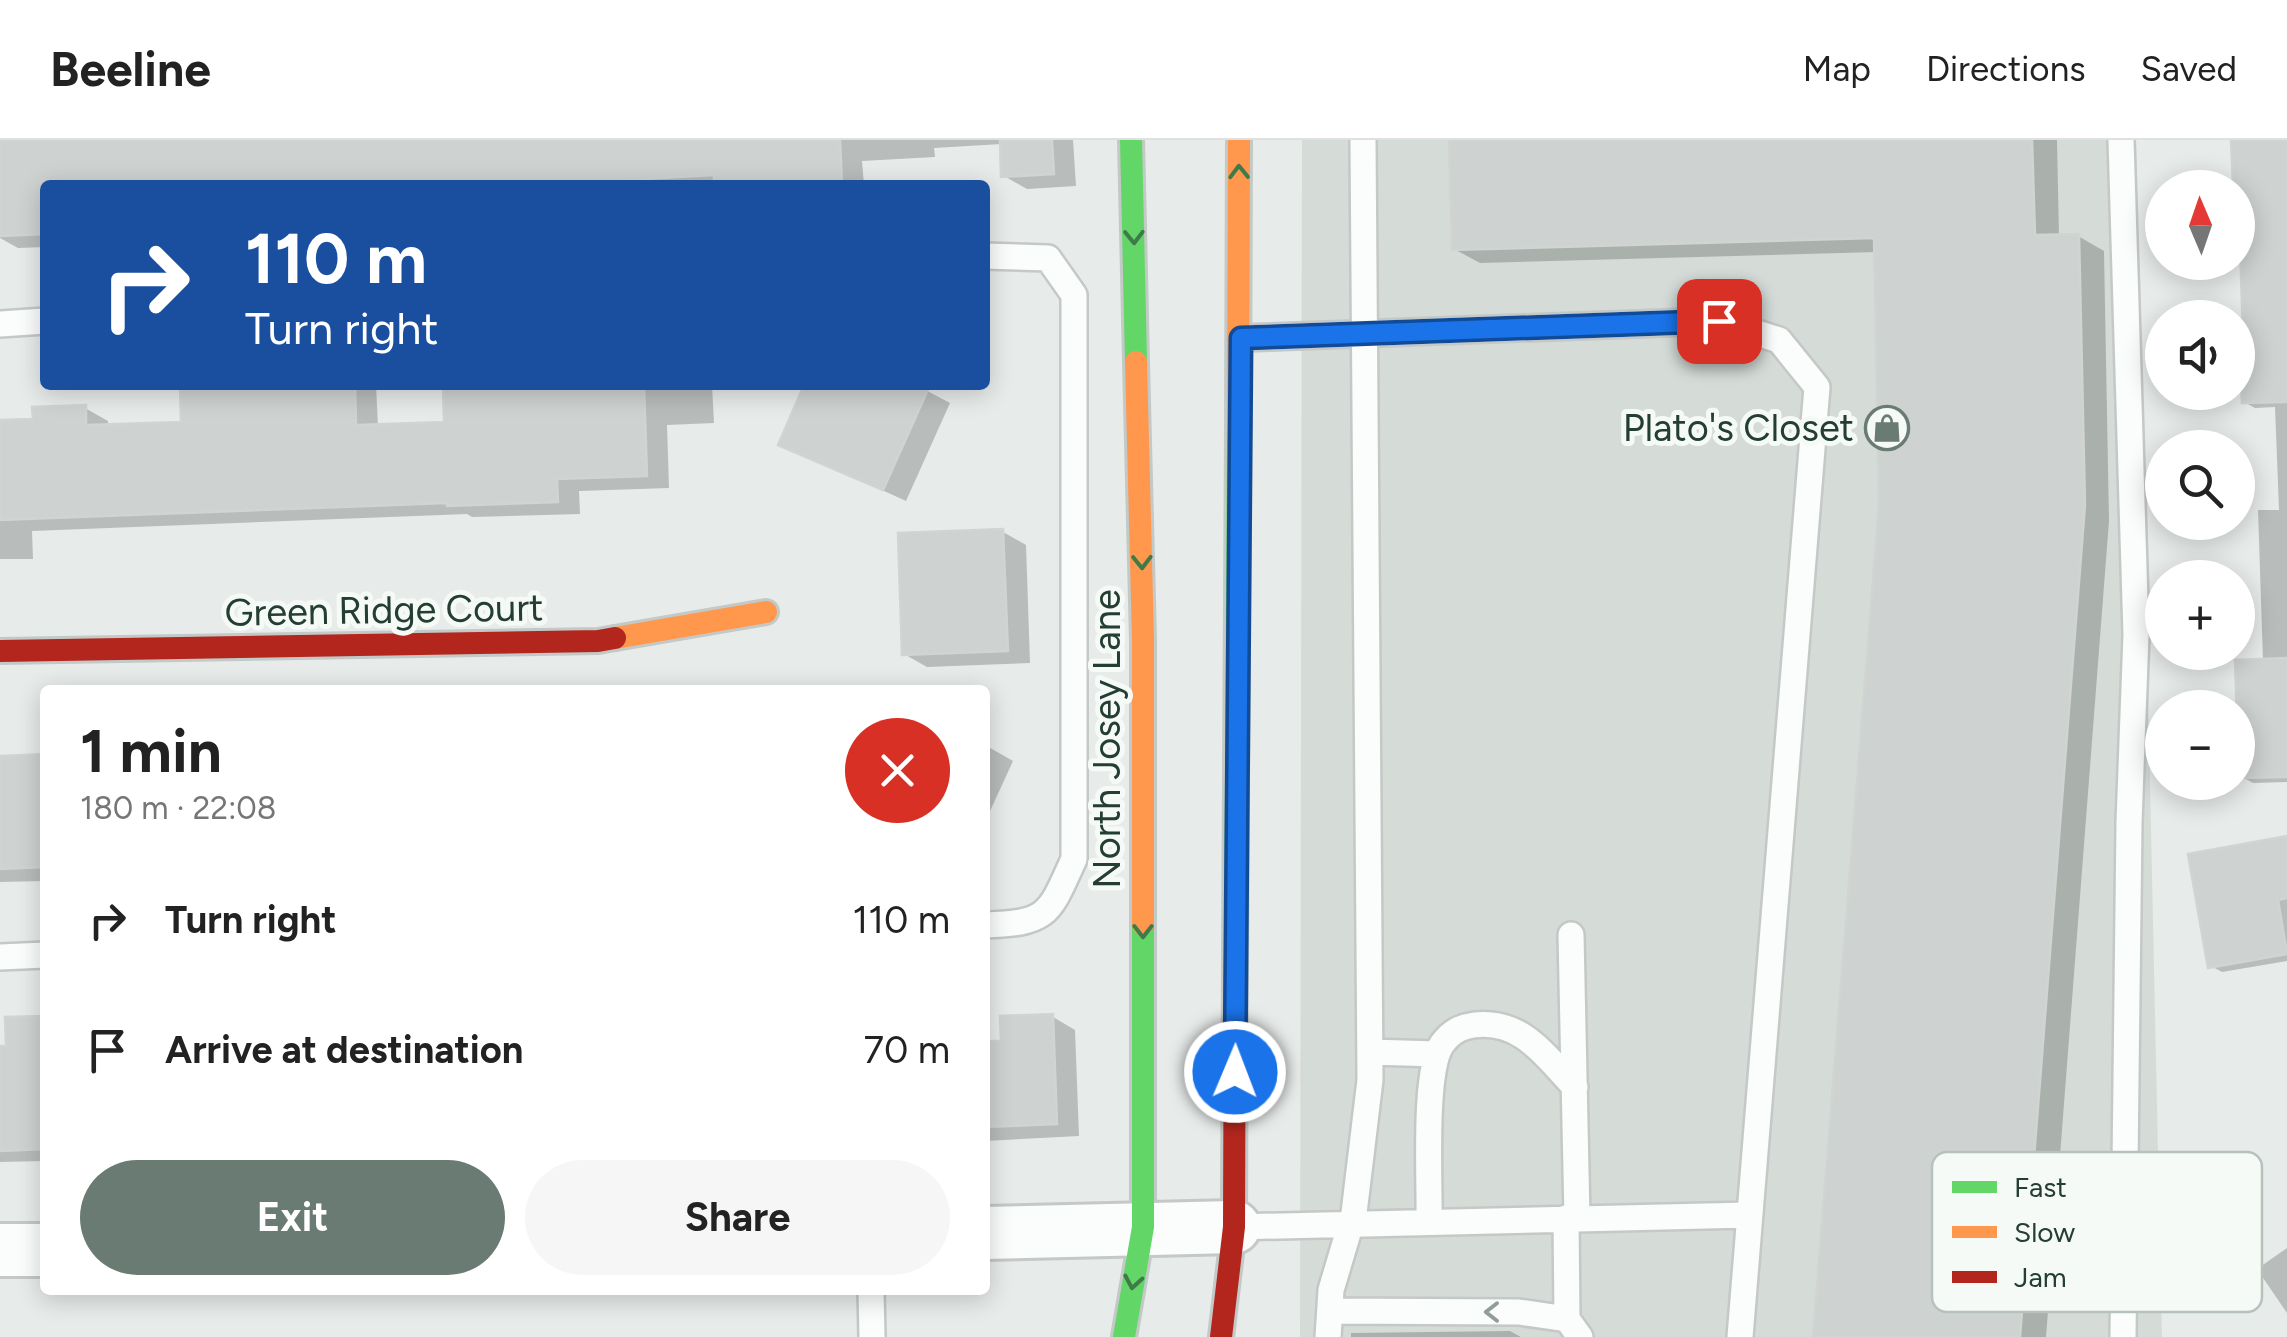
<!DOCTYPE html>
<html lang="en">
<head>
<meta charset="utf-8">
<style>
  body { margin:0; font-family:Figtree,sans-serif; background:#f6f6f6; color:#222; height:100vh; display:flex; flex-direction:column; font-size:38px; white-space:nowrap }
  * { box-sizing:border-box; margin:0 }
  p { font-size:32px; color:#767676 }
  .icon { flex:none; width:55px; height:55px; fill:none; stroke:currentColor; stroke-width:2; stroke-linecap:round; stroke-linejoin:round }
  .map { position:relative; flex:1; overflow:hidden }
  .details { position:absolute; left:40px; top:545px; width:950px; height:610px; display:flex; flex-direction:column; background:#fff; border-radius:10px; box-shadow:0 5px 25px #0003 }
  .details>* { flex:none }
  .hud { position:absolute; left:40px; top:40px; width:950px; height:210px; border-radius:10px; box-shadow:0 5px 25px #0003; background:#1a4fa0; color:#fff; overflow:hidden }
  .needle { width:65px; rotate:358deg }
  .tools { position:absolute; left:2145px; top:30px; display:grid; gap:20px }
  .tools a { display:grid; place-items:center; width:110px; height:110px; border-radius:50%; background:#fff; box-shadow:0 5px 25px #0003; font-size:50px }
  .pin { position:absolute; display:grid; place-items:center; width:85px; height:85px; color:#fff; margin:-42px; border-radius:20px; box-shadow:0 5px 15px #0006 }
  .me { position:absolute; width:110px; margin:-55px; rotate:1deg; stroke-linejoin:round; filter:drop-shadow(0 0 8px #0008) }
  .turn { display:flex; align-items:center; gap:35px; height:210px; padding:0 40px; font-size:45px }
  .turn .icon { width:130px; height:130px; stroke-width:2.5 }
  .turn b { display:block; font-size:70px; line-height:85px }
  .round { display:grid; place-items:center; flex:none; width:105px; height:105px; border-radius:52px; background:#f6f6f6 }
  .head { display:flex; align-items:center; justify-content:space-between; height:170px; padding:0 40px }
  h1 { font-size:60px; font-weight:700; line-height:75px }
  .primary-button { display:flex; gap:20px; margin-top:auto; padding:20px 40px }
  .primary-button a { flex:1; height:115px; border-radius:60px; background:#697b73; color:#fff; font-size:40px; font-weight:700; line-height:115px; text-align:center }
  .primary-button a+a { background:#f6f6f6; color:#222 }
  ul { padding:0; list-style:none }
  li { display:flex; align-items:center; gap:30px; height:130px; padding:0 40px }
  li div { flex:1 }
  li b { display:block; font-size:38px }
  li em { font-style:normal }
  header { display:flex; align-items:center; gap:60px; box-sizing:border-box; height:140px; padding:0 50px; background:#fff; border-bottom:2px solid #e0e0e0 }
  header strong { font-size:48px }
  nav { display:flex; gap:55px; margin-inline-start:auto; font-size:35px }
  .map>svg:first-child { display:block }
  .built { fill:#d5dcd8 }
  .shadow { fill:#0003 }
  .building { fill:#ced2d0; stroke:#d0d4d2; stroke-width:2.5 }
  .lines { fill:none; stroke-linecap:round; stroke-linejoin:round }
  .lane-casing { stroke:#c4c8c6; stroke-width:30 }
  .street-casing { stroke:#c4c8c6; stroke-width:58 }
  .fast-casing { stroke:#c3c9c6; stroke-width:28 }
  .slow-casing { stroke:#c3c9c6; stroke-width:28 }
  .jam-casing { stroke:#c3c9c6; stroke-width:28 }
  .lane { stroke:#fbfcfc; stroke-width:25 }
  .street { stroke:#fbfcfc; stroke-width:52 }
  .fast { stroke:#63d668; stroke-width:22 }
  .slow { stroke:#ff974d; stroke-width:22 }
  .jam { stroke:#b3261e; stroke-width:22 }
  .oneway { stroke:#3e7b48 }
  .oneway2 { stroke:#909d98 }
  .route-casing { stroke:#114b97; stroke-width:25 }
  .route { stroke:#1a73e8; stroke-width:18 }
  .labels { text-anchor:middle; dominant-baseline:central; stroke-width:10; stroke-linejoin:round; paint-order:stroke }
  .poi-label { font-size:38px; fill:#253e33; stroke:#f5faf7; text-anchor:end }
  .street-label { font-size:38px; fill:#253e33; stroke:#f5faf7 }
  .key { fill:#f5faf7; stroke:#b7c2bc; stroke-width:2.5 }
  .key-label { font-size:28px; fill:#253e33 }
</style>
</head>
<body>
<header>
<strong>Beeline</strong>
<nav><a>Map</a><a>Directions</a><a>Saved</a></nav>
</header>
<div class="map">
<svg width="2287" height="1197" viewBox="0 0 2287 1197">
  <rect width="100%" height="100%" fill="#e7ebe9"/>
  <path class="built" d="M1302 0H2136L2162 1197H1300Z"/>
  <path class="shadow" d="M0 0H1073L1076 46 1027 49 1004 36 1002 4 934 8 935 17 862 21 864 45H45V107L18 108 0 98Z
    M1451 0H2057L2059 97 2078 96 2104 111 2109 381 2046 1197H1816L1882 365 1877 112 1480 123 1454 109Z
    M2234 0H2287V642L2253 643 2242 637 2263 521 2258 370H2279L2275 267 2255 268 2244 262 2247 227 2240 46 2235 43Z
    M247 245H376L378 286 447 284 445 245H712L714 283 667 285 669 348 579 351 580 374 472 377 467 374 32 391 33 419H0V283L35 281 85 268 108 281V287L184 284Z
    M807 245H916L950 263 906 361 781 304Z
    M1003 392 1026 405 1030 523 927 527 904 514Z
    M985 605 1013 621 985 682Z
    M45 616V741L0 742V618Z
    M2287 698V821L2222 832 2211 826Z
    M1053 877 1075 890 1079 996 985 1001V904L1003 903Z
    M45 878V1021L0 1022V909H9Z
    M2287 1108V1173L2257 1129Z
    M1510 1191 1521 1197H1351V1193Z"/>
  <path class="building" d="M0 0H840L842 45H714V35L628 40 629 45H45V94L0 96Z
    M1000 0H1052L1054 34 1001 37Z
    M1449 0H2032L2035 95 2079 94 2085 365 2020 1197H1813L1879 365 1874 98 1452 110Z
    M2231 0H2287V262L2242 263 2240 225H2244L2238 44 2233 45Z
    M180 245H355L356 285 444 282 443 245H644L647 336 557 339 558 362 447 366V363L0 380V280L33 279 32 267 86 265V285L181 282Z
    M804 245H930L883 350 778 305Z
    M1003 389 1008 511 902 515 898 393Z
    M2287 518V637L2239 638 2235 520Z
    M45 614V727L0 729V616Z
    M2287 696V758L2278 760 2287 814 2208 828 2188 714Z
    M1053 874 1057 984 985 987V901H1001L1000 876Z
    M45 876V1009L0 1011V906H6L5 877Z"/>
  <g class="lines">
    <defs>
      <path id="lane" d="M2121 0 2136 495 2129 682 2123 1197
        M985 116 1048 118 1074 155V719C1049 774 1049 783 985 785
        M0 184 45 181
        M1241 198 1719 181 1779 200 1817 247 1740 1197
        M1571 795 1577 1078
        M0 817 45 815
        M1370 912 1437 914
        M1566 1078 1567 1179
        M1429 1081C1430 1043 1423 932 1442 904 1451 892 1460 887 1474 885 1522 879 1545 916 1575 947
        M1234 1087 1749 1075
        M871 1150 872 1197
        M1330 1171 1519 1172 1567 1179 1580 1197
        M1328 1197 1331 1150 1354 1073 1370 940 1363 0"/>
      <path id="street" d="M985 1093 1234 1087
        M0 1110H45"/>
      <path id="fast" d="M1131 0 1136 222
        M1235 814 1238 289
        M1124 1197 1143 1087V784"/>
      <path id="slow" d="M1136 222 1143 500V784
        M1238 289 1239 0
        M615 498 766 472"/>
      <path id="jam" d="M0 511 598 501 615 498
        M1221 1197 1234 1087 1235 814"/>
    </defs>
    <use href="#lane" class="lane-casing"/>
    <use href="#street" class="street-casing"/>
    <use href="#fast" class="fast-casing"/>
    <use href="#slow" class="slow-casing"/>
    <use href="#jam" class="jam-casing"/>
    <use href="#lane" class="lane"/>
    <use href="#street" class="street"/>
    <use href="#fast" class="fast"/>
    <use href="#slow" class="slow"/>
    <use href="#jam" class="jam"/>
  </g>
  <defs><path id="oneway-chevron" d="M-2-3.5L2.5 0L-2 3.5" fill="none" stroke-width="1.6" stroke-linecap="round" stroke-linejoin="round" transform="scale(2.5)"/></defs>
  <g class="oneway">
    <use href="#oneway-chevron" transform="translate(1239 32) rotate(-91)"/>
    <use href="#oneway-chevron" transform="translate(1134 97) rotate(89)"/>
    <use href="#oneway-chevron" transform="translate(1142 422) rotate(89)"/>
    <use href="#oneway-chevron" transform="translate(1143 791) rotate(90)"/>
    <use href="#oneway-chevron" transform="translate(1133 1142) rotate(100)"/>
  </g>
  <use class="oneway2" href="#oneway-chevron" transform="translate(1492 1172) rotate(-180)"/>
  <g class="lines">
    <defs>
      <path id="route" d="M1235 932 1241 198 1719 181"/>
    </defs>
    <use href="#route" class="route-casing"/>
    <use href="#route" class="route"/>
  </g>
  <defs>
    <symbol id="shop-ring" viewBox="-11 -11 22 22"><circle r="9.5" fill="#f5faf7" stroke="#697b73" stroke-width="1.5"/><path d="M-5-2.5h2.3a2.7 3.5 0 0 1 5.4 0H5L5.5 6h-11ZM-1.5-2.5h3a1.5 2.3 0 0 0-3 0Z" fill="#697b73"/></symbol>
  </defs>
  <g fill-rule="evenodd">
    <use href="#shop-ring" x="1862" y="263" width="50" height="50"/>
  </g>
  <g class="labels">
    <g class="poi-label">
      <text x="1854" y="288">Plato's Closet</text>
    </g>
    <g class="street-label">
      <text transform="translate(384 470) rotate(-1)">Green Ridge Court</text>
      <text transform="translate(1107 599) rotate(-90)">North Josey Lane</text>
    </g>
  </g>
  <rect x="1932" y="1012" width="330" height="160" rx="15" class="key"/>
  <rect x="1952" y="1041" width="45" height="12" fill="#63d668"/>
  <rect x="1952" y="1086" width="45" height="12" fill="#ff974d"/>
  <rect x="1952" y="1131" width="45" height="12" fill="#b3261e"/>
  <g class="key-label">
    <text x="2014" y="1057">Fast</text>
    <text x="2014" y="1102">Slow</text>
    <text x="2014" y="1147">Jam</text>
  </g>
</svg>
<div class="tools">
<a><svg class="needle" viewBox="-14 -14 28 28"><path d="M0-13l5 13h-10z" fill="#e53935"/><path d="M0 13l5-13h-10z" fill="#767676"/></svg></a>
<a><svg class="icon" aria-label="sound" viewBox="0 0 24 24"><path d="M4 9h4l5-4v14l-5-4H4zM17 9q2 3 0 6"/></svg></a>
<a><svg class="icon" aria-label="search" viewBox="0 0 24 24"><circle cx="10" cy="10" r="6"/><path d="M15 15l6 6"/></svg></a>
<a>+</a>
<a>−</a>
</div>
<div class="pin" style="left:1719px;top:181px;background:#d93025"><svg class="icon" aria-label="arrive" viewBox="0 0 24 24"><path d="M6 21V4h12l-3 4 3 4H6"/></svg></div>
<svg class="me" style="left:1235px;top:932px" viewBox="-20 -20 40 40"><circle r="17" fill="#1a73e8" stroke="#fff" stroke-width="3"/><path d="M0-11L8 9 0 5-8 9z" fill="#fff"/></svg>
<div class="hud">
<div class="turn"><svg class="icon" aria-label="right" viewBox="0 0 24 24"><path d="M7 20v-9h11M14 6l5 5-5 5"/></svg><div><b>110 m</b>Turn right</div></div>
</div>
<section class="details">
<div class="head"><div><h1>1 min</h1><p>180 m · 22:08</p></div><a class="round" style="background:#d93025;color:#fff"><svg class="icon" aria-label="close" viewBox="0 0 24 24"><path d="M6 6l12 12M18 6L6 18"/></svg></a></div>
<ul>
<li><svg class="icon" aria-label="right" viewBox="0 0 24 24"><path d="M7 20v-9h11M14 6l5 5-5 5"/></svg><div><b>Turn right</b></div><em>110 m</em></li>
<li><svg class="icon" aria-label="arrive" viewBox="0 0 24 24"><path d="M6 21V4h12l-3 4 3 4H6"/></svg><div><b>Arrive at destination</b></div><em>70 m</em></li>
</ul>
<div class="primary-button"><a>Exit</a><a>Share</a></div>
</section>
</div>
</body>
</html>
